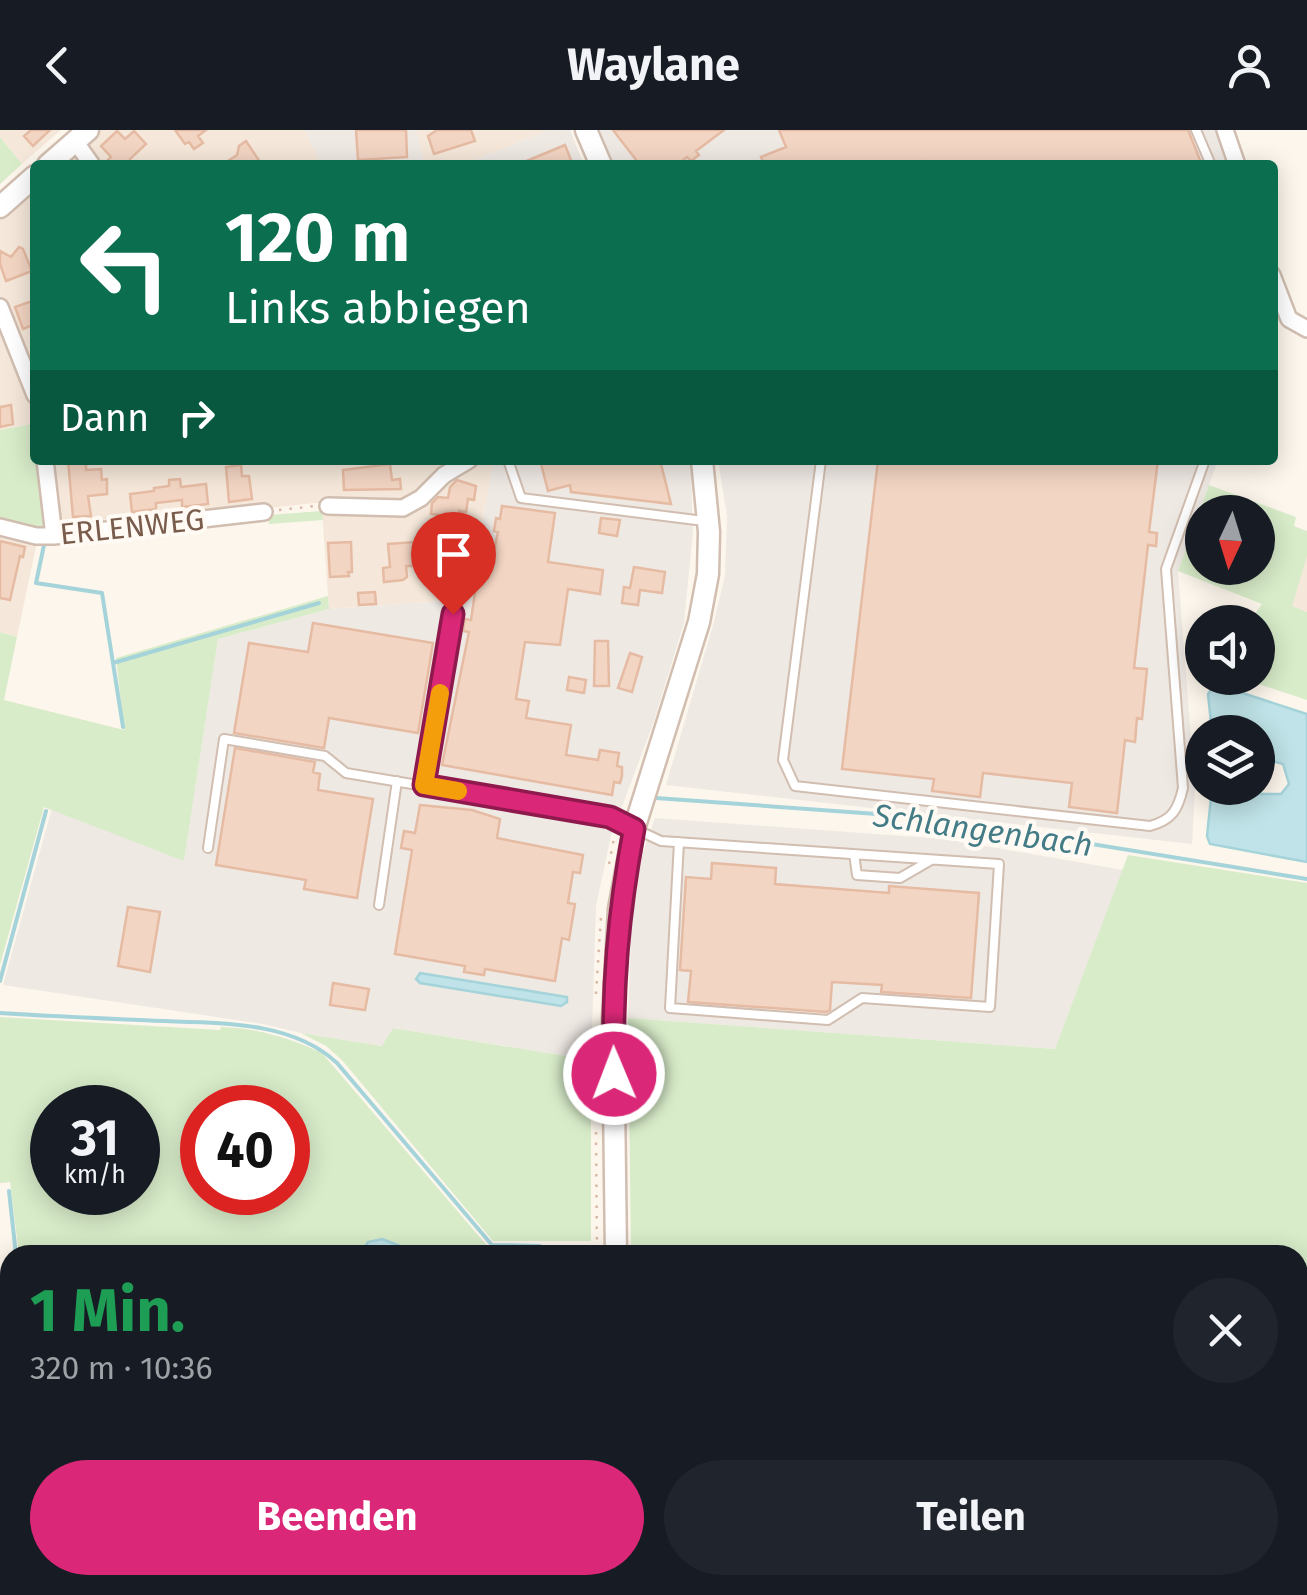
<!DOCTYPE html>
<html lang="de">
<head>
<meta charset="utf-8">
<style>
  body { margin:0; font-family:"Fira Sans",sans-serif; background:#20242c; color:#f1f3f6; height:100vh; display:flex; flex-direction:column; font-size:38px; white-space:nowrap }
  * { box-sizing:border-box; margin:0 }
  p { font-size:32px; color:#9ea1a6 }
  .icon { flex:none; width:55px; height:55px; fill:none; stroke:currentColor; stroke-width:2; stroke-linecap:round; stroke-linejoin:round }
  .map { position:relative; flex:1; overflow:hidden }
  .sheet { position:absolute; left:0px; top:1115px; width:1308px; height:350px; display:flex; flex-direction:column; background:#171b24; border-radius:30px 30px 0 0; box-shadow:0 5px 25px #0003 }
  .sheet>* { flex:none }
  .top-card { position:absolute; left:30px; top:30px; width:1248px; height:305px; border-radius:10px; box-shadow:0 5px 25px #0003; background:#0b6e4f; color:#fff; overflow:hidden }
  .needle { width:65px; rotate:184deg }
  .tools { position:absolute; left:1185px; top:365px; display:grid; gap:20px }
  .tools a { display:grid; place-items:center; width:90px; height:90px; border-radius:50%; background:#171b24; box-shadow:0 5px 25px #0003; font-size:50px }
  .speed { position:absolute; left:30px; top:955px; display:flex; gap:20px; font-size:50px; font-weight:700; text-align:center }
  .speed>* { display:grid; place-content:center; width:130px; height:130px; border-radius:50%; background:#171b24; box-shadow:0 5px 25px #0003; line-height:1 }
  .speed small { font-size:25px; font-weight:400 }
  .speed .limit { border:15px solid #d22; background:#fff; color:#111 }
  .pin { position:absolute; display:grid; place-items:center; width:85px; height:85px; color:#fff; margin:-102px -42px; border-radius:50% 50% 50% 0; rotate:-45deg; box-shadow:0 0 10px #0007 }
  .pin .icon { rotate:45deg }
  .me { position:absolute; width:110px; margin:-55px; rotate:359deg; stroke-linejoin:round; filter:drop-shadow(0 0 8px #0008) }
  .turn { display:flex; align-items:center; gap:35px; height:210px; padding:0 30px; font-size:45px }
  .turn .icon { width:130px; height:130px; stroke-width:2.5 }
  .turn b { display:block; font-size:70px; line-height:85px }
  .then { display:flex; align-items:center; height:95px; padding:0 30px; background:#0003; gap:20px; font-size:38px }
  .round { display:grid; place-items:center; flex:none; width:105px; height:105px; border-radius:52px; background:#20242c }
  .summary { display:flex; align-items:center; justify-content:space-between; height:170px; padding:0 30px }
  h1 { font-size:60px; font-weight:700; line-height:75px; color:#1e9e55 }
  .action { display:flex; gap:20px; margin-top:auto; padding:20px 30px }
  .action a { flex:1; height:115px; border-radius:60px; background:#db2777; color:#fff; font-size:40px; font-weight:700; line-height:115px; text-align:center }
  .action a+a { background:#20242c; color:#f1f3f6 }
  header { display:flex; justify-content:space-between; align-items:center; height:130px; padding:0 30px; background:#171b24; font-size:45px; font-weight:700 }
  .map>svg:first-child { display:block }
  .residential { fill:#f5e8da }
  .industrial { fill:#efe9e4 }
  .green { fill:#d8ecc9; fill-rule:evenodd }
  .water { fill:#bfe3e8; stroke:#a5d3da; stroke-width:2.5 }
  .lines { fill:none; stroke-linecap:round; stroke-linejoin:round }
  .stream { stroke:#a5d3da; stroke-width:4 }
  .building { fill:#f3d5c3; stroke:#e6bba3; stroke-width:2.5 }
  .service-casing { stroke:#d1beb0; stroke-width:12 }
  .minor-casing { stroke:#d1beb0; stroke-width:20 }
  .tertiary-casing { stroke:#d1beb0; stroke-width:25 }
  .path { stroke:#d9b8a5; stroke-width:2.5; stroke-dasharray:2.5 8; stroke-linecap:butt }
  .service { stroke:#fff; stroke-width:8 }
  .minor { stroke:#fff; stroke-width:15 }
  .tertiary { stroke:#fff; stroke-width:20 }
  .rail { stroke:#b9a8c9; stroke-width:4; stroke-dasharray:15 10; stroke-linecap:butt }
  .route-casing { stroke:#8e194d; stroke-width:25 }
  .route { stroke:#db2777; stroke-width:18 }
  .slow { stroke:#f59e0b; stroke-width:18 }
  .labels { text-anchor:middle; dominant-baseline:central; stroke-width:8; stroke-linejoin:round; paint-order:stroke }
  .street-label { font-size:30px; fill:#7a5c4d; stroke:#fffaf3 }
  .water-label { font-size:32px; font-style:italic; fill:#437c86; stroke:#fffaf3 }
</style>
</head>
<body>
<header><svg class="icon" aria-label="back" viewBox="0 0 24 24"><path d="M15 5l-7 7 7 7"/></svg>Waylane<svg class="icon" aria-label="person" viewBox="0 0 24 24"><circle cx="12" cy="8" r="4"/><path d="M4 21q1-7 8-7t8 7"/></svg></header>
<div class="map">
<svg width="1307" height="1465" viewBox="0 0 1307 1465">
  <rect width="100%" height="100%" fill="#fdf6ec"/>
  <path class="residential" d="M0 0H61L22 34 0 7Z
    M102 0H305L321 35H63Z
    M416 0H549L467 33 424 34Z
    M35 59V316L32 294 0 300V90Z
    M37 330H452L453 334 403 374 315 373 45 402Z
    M479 330H494L471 452 443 471 329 479 322 381 404 383 446 350Z
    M0 403 37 412 17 507 0 502Z
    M1307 426V482L1291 476Z
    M0 1281 10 1316V1455H130L132 1465H0Z"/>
  <path class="industrial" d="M305 0H416L425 34 467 33 549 0H570L584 35H321Z
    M598 0H1220L1231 35H613Z
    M494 330H689L691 341 693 402 684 493 654 591 611 706 596 776 591 930 394 898 383 916 301 903 263 894 3 855 52 678 184 730 218 509 329 479 443 471 471 452Z
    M718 330H1218L1178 441 1195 661 1192 714 666 655 714 492 725 445 727 386Z
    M655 688 945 709 1123 740 1055 919 628 888 632 781 640 731Z
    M1307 1308V1465H1129L1140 1455H1298V1316Z
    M198 1455H472L436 1465H207Z
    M637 1455H964V1465H637Z"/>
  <path class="green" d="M0 7 22 34 0 54Z
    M32 294 45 402 0 391V300Z
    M1209 355 1296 387 1294 396 1307 401V426L1292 476 1307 482V570L1240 548H1258V492H1249L1262 474 1178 441ZM1202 382H1258V438H1202Z
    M322 381 323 390 269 394 268 385Z
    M328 466 329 479 218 509 184 731 44 677 0 835V502L17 507 4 570 124 600 116 528Z
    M1128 725 1307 753V1239L1298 1247V1125H992C958 1112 914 1116 878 1116 795 1115 713 1117 631 1121L628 888 1055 919Z
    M0 887 220 900 221 897C257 898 290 908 322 923L489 1118 491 1125H19L10 1052 0 1053ZM52 978H138V1062H52ZM202 978H288V1062H202Z
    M393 898 591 930V1111H493L342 930 326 916 301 903 382 916Z
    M557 1455H599L604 1465H509Z
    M988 1455H1033L1020 1465H974Z
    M1060 1455H1111L1100 1465H1047Z"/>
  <path class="water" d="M1218 555 1307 584V732L1210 714 1207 706 1212 658H1252L1261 664H1281L1289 654 1283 634 1258 627V602H1212L1208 564 1213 557Z
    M420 843 567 867V872L561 876 420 853 416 849Z
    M382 1109 403 1117 409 1125H359L368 1112Z"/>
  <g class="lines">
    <path class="stream" d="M51 412 44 415 36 453 102 463 123 597
      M113 533 319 473
      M656 668 932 688 1307 749
      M0 851 46 681
      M0 883C46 886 92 888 139 890 203 894 287 886 337 933L492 1115 540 1116 548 1125
      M9 1061 16 1125
      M632 1125 823 1119H919L981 1125
      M1298 1214 1307 1206
      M0 1271 10 1269"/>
  </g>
  <path class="building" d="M31 0H50L33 16 24 6Z
    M175 0H206L198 6 203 13 194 19 189 12 185 14Z
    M356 0H406L407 27 358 30Z
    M437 0H471L475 11 434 24 428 6Z
    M613 0H724L696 21 699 25 691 31 687 27 677 35H640Z
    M779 0H1188L1202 35H923L921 31 911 35H764L761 27 786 17Z
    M117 1 125 9 134 1 146 14 130 29 135 35H103L111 27 101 16Z
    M246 11 262 35H222L237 25 239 16Z
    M565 15 573 35H517Z
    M19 117 23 119 32 141 6 151 0 134V121L11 127Z
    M35 170V194L23 199 15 177Z
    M11 275 13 294 0 297V277Z
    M68 330H86V340L101 339 102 350 107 349V364L88 366 91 386 73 387Z
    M540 330H660L671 374 571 362 570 355 548 361Z
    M878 330H1158L1149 402 1157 403 1156 416 1148 415 1134 538 1147 539 1142 589 1137 588 1135 612 1125 610 1117 683 1069 677 1072 653 983 643 980 667 932 661 934 649 842 639Z
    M390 334 392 350 400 349 401 359 344 360 343 340Z
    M241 335 242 346H249L252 369 229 372 226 337Z
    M180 349 181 357 206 354 208 374 182 377V370L156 373V379L132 382 130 364 154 361V358L169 356V350Z
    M457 350 476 356 474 370 468 369 466 382 459 381 458 387 431 384 432 373 438 367 448 368 450 357Z
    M502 376 555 383 548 432 603 440 600 464 568 459 560 515 525 512 516 569 529 571 526 588 571 595 566 625 598 630 600 620 619 623 617 636 622 637V646L620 653 614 652 612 665 442 635 469 502 463 501 465 489 471 490 480 428 492 430 498 402 494 401 496 388 500 389Z
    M601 388 620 390 617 406 599 403Z
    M0 411 25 417 23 427 20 426 10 470 0 468Z
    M351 412 352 442H348L349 446 330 447 328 413Z
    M415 412 417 436H406L407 447 403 450 384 452 383 438 390 437 388 414Z
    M634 437 665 442 662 463 640 460 638 475 622 473 624 457 630 458Z
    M375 462 376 474 359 475 358 463Z
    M313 493 433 513 418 603 329 588 324 618 234 603 249 513 308 522Z
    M595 511H608L609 556H594Z
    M630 523 642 527 632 562 618 558Z
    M569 547 586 550 584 563 567 560Z
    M235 618 315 632 313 642 320 644 318 660 373 669 357 768 304 759 306 750 216 735Z
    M420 675 472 680 500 689 497 708 583 725 580 743 573 742 568 773 575 774 569 810 562 808 555 851 485 839 484 845 464 842 465 836 395 824 412 720 401 718 404 701 415 703Z
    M712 733 776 738 775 754 889 763V756L979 763 971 868 881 862 882 855 832 852 830 880 826 882 688 872 691 841 680 840 686 747 711 749Z
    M128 777 160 782 150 842 118 836Z
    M333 853 369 859 365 880 330 875Z"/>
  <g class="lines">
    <defs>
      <path id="service" d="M1196 0 1211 35
        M508 330 521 368 704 391
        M821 330 783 630 795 656 1150 696C1172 690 1178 680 1183 658L1166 439 1205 330
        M424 655 453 484
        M208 718 224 609 325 626 346 643 610 687 661 711 999 734 990 877 862 868 828 890 670 878 679 712
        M854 724 857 745 900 748 931 730
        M379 775 397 651
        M232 1455 234 1465
        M674 1455V1465
        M896 1455V1465"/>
      <path id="minor" d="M1225 0 1237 35
        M75 11 92 35
        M1272 145 1289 189 1307 199
        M0 177 35 265
        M45 330 54 406
        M328 376 403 378 421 368 444 345 469 330
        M0 397 36 406H54L264 382
        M482 1465 522 1455"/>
      <path id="tertiary" d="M586 0 601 35
        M48 35 88 0
        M0 77 35 46
        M616 1125 613 888 619 779 634 699 699 492 708 444 709 402 702 330
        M622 1455V1465"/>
    </defs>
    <use href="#service" class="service-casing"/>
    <use href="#minor" class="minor-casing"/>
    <use href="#tertiary" class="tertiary-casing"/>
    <path class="path" d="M279 380 316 376
      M609 734 615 703
      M596 864 601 787
      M596 1002 597 1125
      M1298 1335 1307 1327
      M1142 1465 1153 1455"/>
    <use href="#service" class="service"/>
    <use href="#minor" class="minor"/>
    <use href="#tertiary" class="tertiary"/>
    <path class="rail" d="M1298 1264 1307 1256
      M1298 1298 1307 1289
      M1027 1465 1040 1455
      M1120 1465 1132 1455"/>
  </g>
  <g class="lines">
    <defs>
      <path id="route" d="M453 484 424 655 610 687 634 699C618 784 612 857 614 944"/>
    </defs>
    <use href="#route" class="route-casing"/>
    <use href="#route" class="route"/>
    <path class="slow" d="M440 563 424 655 458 661"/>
  </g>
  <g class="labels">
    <g class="street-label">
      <text transform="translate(132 397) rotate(-6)">ERLENWEG</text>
    </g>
    <g class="water-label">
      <text transform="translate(983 700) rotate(8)">Schlangenbach</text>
    </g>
  </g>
</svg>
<div class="tools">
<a><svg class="needle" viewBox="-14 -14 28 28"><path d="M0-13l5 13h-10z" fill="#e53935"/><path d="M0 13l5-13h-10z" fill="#9ea1a6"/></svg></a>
<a><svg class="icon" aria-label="sound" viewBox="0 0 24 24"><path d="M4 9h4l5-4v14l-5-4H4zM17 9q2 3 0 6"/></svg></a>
<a><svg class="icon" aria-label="layers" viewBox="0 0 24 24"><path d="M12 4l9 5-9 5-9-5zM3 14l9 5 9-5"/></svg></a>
</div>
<div class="speed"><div>31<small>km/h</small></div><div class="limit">40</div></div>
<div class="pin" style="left:453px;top:484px;background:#d93025"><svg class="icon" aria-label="arrive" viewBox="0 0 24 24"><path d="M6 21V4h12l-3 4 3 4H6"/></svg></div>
<svg class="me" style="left:614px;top:944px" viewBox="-20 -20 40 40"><circle r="17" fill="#db2777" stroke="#fff" stroke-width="3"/><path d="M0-11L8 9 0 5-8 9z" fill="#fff"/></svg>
<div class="top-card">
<div class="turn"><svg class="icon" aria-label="left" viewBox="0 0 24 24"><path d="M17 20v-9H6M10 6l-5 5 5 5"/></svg><div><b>120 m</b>Links abbiegen</div></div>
<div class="then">Dann<svg class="icon" aria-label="right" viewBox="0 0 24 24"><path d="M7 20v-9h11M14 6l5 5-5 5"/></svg></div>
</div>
<section class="sheet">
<div class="summary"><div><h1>1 Min.</h1><p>320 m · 10:36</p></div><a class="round"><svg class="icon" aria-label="close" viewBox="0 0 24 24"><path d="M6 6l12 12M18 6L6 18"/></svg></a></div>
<div class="action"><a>Beenden</a><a>Teilen</a></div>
</section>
</div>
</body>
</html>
